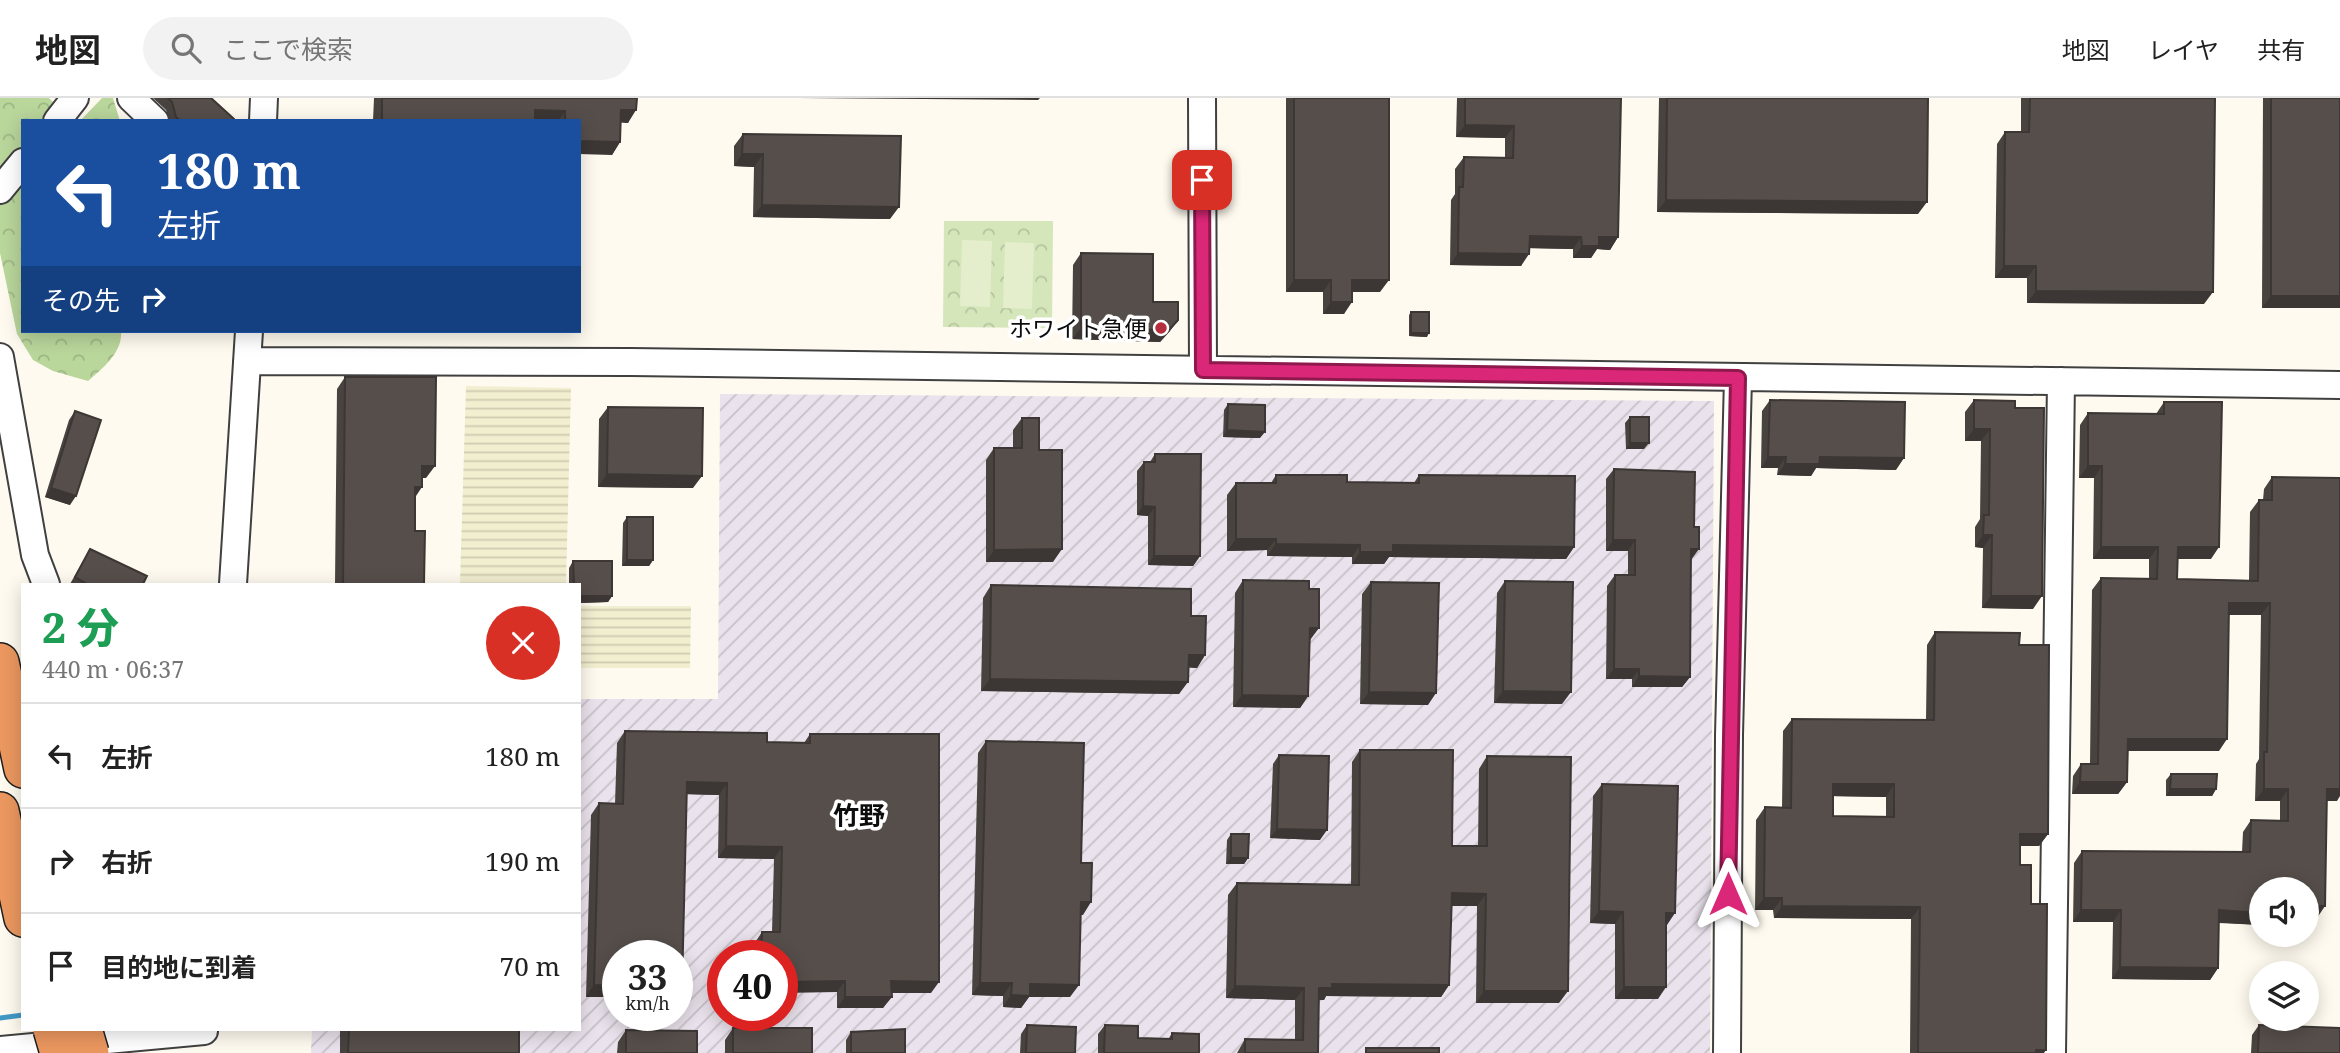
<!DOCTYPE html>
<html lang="ja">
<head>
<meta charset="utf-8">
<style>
  body { margin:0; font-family:"Noto Serif","Noto Sans JP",serif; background:#f2f2f2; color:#222; height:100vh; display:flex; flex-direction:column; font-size:26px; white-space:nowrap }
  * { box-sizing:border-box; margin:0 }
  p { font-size:23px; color:#767676 }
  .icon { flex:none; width:38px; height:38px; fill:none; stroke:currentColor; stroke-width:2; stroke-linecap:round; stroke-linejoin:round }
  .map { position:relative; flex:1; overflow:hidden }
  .sheet { position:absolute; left:21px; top:485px; width:560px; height:448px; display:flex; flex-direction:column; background:#fff; border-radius:0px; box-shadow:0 4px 18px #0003 }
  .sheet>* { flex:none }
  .guide { position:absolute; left:21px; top:21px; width:560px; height:214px; border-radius:0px; box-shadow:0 4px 18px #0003; background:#1a4fa0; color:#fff; overflow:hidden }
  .controls { position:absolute; left:2249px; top:779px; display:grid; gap:14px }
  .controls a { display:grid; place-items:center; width:70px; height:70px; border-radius:50%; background:#fff; box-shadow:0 4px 18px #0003; font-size:35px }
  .speed { position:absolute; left:602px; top:842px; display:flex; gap:14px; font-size:35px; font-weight:700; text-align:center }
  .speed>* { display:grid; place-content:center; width:91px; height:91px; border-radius:50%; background:#fff; box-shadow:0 4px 18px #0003; line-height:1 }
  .speed small { font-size:18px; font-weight:400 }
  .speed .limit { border:10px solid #d22; background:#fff; color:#111 }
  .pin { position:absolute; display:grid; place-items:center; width:60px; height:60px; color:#fff; margin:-30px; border-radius:14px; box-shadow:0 4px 10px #0006 }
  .me { position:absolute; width:77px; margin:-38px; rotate:0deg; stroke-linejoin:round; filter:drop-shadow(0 0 5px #0008) }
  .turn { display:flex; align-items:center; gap:24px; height:147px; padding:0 21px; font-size:32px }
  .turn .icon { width:91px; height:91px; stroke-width:2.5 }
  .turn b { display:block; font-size:49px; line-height:60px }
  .then { display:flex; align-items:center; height:66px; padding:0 21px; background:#0003; gap:14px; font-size:26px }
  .round { display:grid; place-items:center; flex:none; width:74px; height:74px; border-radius:37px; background:#f2f2f2 }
  .headline { display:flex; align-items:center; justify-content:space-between; height:119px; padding:0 21px }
  h1 { font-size:42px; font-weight:800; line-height:52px; color:#1e9e55 }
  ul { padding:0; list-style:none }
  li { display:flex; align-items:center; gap:21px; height:105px; padding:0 21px; border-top:2px solid #e0e0e0 }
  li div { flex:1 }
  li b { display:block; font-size:26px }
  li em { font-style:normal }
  header { display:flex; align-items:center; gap:42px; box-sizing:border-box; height:98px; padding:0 35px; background:#fff; border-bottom:2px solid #e0e0e0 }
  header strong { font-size:33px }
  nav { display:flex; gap:38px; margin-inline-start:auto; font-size:24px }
  .search { width:490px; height:63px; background:#f2f2f2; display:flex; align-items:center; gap:18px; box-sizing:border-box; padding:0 24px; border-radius:38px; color:#767676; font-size:26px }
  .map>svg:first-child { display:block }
  .industrial { fill:url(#industrial-furrows); fill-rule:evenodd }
  .farmland { fill:url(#farmland-rules) }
  .forest { fill:url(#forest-crowns) }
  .park { fill:url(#park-crowns) }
  .pitch { fill:#e4eecc }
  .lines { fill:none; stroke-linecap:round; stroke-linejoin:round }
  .stream { stroke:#4298c5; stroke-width:5 }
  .minor-casing { stroke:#404040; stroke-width:30 }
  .highway-casing { stroke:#1e1e1e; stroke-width:40 }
  .minor { stroke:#fff; stroke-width:26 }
  .highway { stroke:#eb975f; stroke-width:37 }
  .highway-bridge-casing { stroke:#1e1e1e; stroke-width:40; stroke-linecap:butt }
  .highway-bridge { stroke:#eb975f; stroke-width:37 }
  .wall { fill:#494340; fill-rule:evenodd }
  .shaded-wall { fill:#3c3734 }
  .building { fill:#554e4a; stroke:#3c3734; stroke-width:2; fill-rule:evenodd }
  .route-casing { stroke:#8e194d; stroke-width:18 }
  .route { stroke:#db2777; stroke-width:12 }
  .poi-dot { fill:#b52e3c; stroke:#fff; stroke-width:2.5 }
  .labels { text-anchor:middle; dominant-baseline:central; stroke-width:7; stroke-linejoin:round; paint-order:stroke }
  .poi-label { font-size:23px; fill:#0d0d0d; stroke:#fff; text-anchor:end }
  .quarter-label { font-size:26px; font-weight:bold; fill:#0d0d0d; stroke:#fff }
</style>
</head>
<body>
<header>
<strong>地図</strong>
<div class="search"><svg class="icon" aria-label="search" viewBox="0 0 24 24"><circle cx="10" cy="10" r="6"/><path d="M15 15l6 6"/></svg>ここで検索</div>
<nav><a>地図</a><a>レイヤ</a><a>共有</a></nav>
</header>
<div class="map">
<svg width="2340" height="955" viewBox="0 0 2340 955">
  <defs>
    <pattern id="industrial-furrows" width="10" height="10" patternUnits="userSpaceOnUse" patternTransform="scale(1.75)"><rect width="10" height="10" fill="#eae2ec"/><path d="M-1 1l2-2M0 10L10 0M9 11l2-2" fill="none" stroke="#c8c1c9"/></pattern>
    <pattern id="farmland-rules" width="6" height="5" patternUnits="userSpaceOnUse" patternTransform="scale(1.75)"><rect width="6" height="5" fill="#f2eed0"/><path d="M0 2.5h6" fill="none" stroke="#cecbb1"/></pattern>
    <pattern id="forest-crowns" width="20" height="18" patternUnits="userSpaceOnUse" patternTransform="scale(1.75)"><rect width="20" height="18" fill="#b9d69b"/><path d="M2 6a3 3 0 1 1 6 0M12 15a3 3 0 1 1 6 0" fill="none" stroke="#9eb684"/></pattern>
    <pattern id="park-crowns" width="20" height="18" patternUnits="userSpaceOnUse" patternTransform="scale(1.75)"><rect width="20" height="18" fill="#d4e6ba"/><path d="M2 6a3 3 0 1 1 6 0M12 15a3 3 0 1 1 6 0" fill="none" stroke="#b5c49f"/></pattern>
  </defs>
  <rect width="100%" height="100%" fill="#fefaef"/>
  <path class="industrial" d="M720 296 1714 303 1710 955H311L312 931H579V601H718ZM618 858H677V917H618ZM723 858H782V917H723Z"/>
  <path class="farmland" d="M466 288 571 290 566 486H460Z
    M579 508H691L690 570H579Z"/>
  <path class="forest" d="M0 0H49L71 23H23V233H121C123 254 103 270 88 283L53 273 33 262 17 236 0 155Z
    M102 0H113L120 23H80Z"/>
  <path class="park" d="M944 123H1053L1052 230 943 229Z"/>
  <path class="pitch" d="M962 142 992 143 990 209 960 208Z
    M1005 144 1034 145 1032 211 1003 210Z"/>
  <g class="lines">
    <path class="stream" d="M0 920 23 917"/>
    <defs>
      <path id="minor" d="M131 0 155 23
        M1202 0 1203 272
        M57 23 75 0
        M263 23 264 0
        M0 92 23 64
        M0 259 35 457 46 486
        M247 263 631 264 2340 287
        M233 486 249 233
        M0 952 204 933
        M1727 955 1729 637 1738 280
        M2052 955 2061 283"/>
      <path id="highway" d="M0 564 23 671
        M0 713 23 820"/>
    </defs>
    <use href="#minor" class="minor-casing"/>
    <use href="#highway" class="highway-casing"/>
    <use href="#minor" class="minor"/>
    <use href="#highway" class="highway"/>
    <defs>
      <path id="highway-bridge" d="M52 931 59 955
        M83 931 90 955"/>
    </defs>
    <use href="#highway-bridge" class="highway-bridge-casing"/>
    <use href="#highway-bridge" class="highway-bridge"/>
  </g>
  <path class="wall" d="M153 0H211L234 23H169L166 12Z
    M374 0H637L628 25 621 24 620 44 612 57 579 23H373Z
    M1286 0H1389L1380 194H1352L1344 216H1323V194H1286Z
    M1457 0H1621L1618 139 1610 152 1597 151 1591 160H1573V151L1529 150 1521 168 1450 167 1451 102 1455 96V71L1464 59H1505V40L1456 39Z
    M1659 0H1928L1918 116 1657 114Z
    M2021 0H2215L2204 206 2027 205V180H1995L1997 46 2005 34H2021Z
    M2263 0H2340V210H2262Z
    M743 36 890 121 753 119 754 69 734 68V48Z
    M1081 155 1153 204 1170 233 1160 244 1072 241 1073 167Z
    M1411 214 1427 239 1409 238V217Z
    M345 279 426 380H422L415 399V433L424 486H335L337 291Z
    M1770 302 1896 372 1816 370 1811 378 1777 377 1778 370H1761L1762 313Z
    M1974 302 2015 310 2033 511 1982 510 1983 450 1975 449V429L1980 421 1981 343H1965V314Z
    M2164 304 2211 461H2178L2177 481 2249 482 2250 414 2259 402H2263L2264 391 2272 379 2337 703H2327L2317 820H2306V791L2261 827 2219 825 2218 870 2210 882 2112 881 2113 824H2073L2074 765 2082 753 2242 754 2243 734 2251 722 2280 723V703H2255L2256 666 2259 661 2261 517H2229L2219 653H2127V684L2118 696H2072L2073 678 2081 666H2090L2092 492 2101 480 2149 481V461H2093L2094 380H2079L2080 327 2088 315 2156 316Z
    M1228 306 1260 340 1223 339 1224 312Z
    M608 309 693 390 598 389 599 321Z
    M75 313 70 407 45 399 69 322Z
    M1630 319 1644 351H1626L1625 325Z
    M1022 320 1039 352 1053 464H986V362L994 350H1013V332Z
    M1155 356 1200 458 1193 468 1148 467V418L1137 417V373L1144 364H1150Z
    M1614 371 1691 462 1690 579 1682 589H1632V581H1606L1607 488 1615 477H1628V453H1606V381Z
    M1276 377 1347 384 1414 385 1419 377 1574 449 1566 461 1389 459 1384 466H1352V459L1267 458V452L1227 453V397L1236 385H1271Z
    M627 419 653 462 649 468H622L623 425Z
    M90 451 143 486H70Z
    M573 463 612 498 608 504 579 505V486H569V470Z
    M1243 482 1310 542 1308 598 1300 610 1233 609 1235 495Z
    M1505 483 1562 606 1494 605 1497 495Z
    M1371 484 1428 607 1360 606 1362 496Z
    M991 487 1191 518 1205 557 1197 570 1188 569 1179 596 981 593 983 500Z
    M1935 534 2019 547 2048 736 2039 748H2020V767L2031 806 2044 955H1910L1911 821 1774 820 1773 812H1755L1756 722 1765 709 1782 710 1783 633 1792 621 1926 622 1927 547ZM1833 698 1886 699V719L1833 718Z
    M625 633 767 644 804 645 810 636 931 895H892L883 910H837V894L782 858H753L754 846 762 834H772L774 761 718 760 719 697 687 696 682 889 677 895V858H618V899H586L591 717 599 705 615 706 617 645Z
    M986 643 1081 765 1083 817H1081L1070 899H1029L1021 910 1003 909V898L972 897 978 655Z
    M1360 652 1452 748H1478L1479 671 1487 658 1559 905H1476L1477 808H1451L1449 887 1441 899 1326 898 1324 902H1319L1318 955H1237L1245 941 1295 942V902L1226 900 1228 797 1237 785 1351 787 1352 664Z
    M1279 657 1320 742 1270 740 1273 666Z
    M2171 676 2216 691 2212 698H2166V682Z
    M1602 686 1667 827H1666L1658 901H1615V826L1590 825 1593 698Z
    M1231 736 1248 760 1244 766H1226L1227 742Z
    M1027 927 1075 955H1020L1021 936Z
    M1105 927 1138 940H1169L1172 935 1199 955H1098V936Z
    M2259 927 2340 955H2251L2252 937Z
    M733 930 812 955H725V942Z
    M340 931H519V955H340Z
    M626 932 697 955H617L618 944Z
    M851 934 905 955H846V942Z"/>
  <path class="shaded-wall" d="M799 0H1040L1038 2Z
    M535 12 565 13 558 23H527Z
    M621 12H636L628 25 613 24Z
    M1465 27 1514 28 1505 40 1456 39Z
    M579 43 620 44 612 57 579 56Z
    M742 56H763L754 69 734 68Z
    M1666 102 1927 104 1918 116 1657 114Z
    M762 107 899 109 890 121 753 119Z
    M1530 138 1581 139 1573 151 1521 150Z
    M1599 139H1618L1610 152 1597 151 1591 160H1573L1582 148Z
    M1458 155 1529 156 1521 168 1450 167Z
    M2004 168H2036L2027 180H1995Z
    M1294 182H1331L1323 194H1286Z
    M1352 182H1389L1380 194H1343Z
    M2036 193 2213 194 2204 206 2027 205Z
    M2271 198H2340V210H2262Z
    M1331 204H1352L1344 216H1323Z
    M1178 222 1170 233 1160 244 1072 241 1081 230Z
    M1411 235H1429L1427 239 1409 238Z
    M1974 331H1990L1981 343H1965Z
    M1227 332 1265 334 1260 340 1223 339Z
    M1630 345H1649L1644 351H1626Z
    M1768 359H1786L1778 370H1761Z
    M1820 359 1904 360 1896 372 1816 370 1811 378 1777 377 1785 366Z
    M422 368H435L426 380H414Z
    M2088 368H2102L2094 380H2079Z
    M607 376 702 378 693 390 598 389Z
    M415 389H422L414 401Z
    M51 390 76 398 70 407 45 399Z
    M1143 408 1155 409 1148 418 1137 417Z
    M1983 437H1992L1983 450 1975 449Z
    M1236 441H1276L1267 452 1227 453Z
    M1613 442H1635L1628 453H1606Z
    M1276 446 1360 447 1352 459 1267 458Z
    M1393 447 1574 449 1566 461 1389 459 1384 466H1352L1360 454Z
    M2101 449H2158L2149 461H2093Z
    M2178 449H2219L2211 461H2169Z
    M1062 451 1053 464H986L994 452Z
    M1691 451H1699L1691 462Z
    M1154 458H1200L1193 468 1148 467Z
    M627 462H653L649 468H622Z
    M579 498H612L608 504 579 505Z
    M1991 498H2042L2033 511 1982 510Z
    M2229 505H2270L2261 517H2221Z
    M1310 530H1319L1310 542H1301Z
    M1189 557H1205L1197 570 1180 569Z
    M1614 571H1639L1632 581H1606Z
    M1639 578 1690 579 1682 589H1632Z
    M990 581 1188 584 1179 596 981 593Z
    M1503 593 1571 594 1562 606 1494 605Z
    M1369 594 1436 595 1428 607 1360 606Z
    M1242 597 1308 598 1300 610 1233 609Z
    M2128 641H2227L2219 653H2119Z
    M687 684 727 685 719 697 679 696Z
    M2080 684H2127L2118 696H2072Z
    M1833 686H1894L1886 699 1825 698Z
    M2170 691H2216L2212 698H2166Z
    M2264 691H2288L2280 703H2255Z
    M2327 691H2340V698L2337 703H2319Z
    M1277 731 1327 732 1320 742 1270 740Z
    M2020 736H2048L2039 748H2012Z
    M726 748 782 749 774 761 718 760Z
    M1231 760H1248L1244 766H1226Z
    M1452 795 1486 796 1477 808H1443Z
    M1764 800H1782L1773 812H1755Z
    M1081 804H1091L1083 817 1072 816Z
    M1782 808 1920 809 1911 821 1774 820Z
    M2306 808H2325L2317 820H2306Z
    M2081 812H2121L2113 824H2073Z
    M2219 812 2261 815V827L2211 824Z
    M1599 813 1623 814 1615 826 1590 825Z
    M1666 815H1675L1667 827 1658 826Z
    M2120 869 2218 870 2210 882 2112 881Z
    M845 883 837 894 782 895V884Z
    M891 883 939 884 931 895H883Z
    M980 885H1012L1003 898 972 897Z
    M1030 886 1079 887 1070 899H1029L1021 910 1003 909 1011 897Z
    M1332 886 1449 887 1441 899 1326 898 1324 902H1310L1319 890Z
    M594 887 618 888V899H586Z
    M1235 888 1304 890 1295 902 1226 900Z
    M1624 889H1666L1658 901H1615Z
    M1484 893H1568L1559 905H1476Z
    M845 899H892L883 910H837Z
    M2036 952H2046L2044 955H2034Z"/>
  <path class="building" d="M168 0H211L234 21V23H180L176 19 172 4Z
    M382 0H637L636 12H621L620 44 579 43V23H565V13L535 12V23H382Z
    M1294 0H1389V182H1352V204H1331V182H1294Z
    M1465 0H1621L1618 139H1599V148H1582L1581 139 1530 138 1529 156 1458 155 1459 89H1463L1464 59 1513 60 1514 28 1465 27Z
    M1667 0H1928L1927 104 1666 102Z
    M2030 0H2215L2213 194 2036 193V168H2004L2005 34H2029Z
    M2271 0H2340V198H2271Z
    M743 36 901 38 899 109 762 107 763 56H742Z
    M1081 155 1153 156V204H1178V222L1169 232 1081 230Z
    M1411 214H1429V235H1411Z
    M345 279H436L435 368H422V389H415V433H425L424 486H343Z
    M1770 302 1905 304 1904 360 1820 359 1819 366H1785L1786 359H1768Z
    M1974 302 2015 303V310H2044L2042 498H1991L1992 437H1983L1984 417H1989L1990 331H1974Z
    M2164 304H2222L2219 449H2178L2177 481 2258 483 2259 402H2272V379L2340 380V691H2327L2325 808H2306V791H2261V815L2219 812 2218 870 2120 869 2121 812H2081L2082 753 2250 754 2251 722 2288 723V691H2264V654H2267L2270 505H2229L2227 641H2128L2127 684H2080L2081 666H2098L2101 480 2157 481 2158 449H2101L2102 368H2088V315L2164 316Z
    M1228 306 1265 307V334L1227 332Z
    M608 309 703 310 702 378 607 376Z
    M75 313 101 322 76 398 51 390Z
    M1630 319H1649V345H1630Z
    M1022 320H1039V352H1062V451L994 452V350H1022Z
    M1155 356H1201L1200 458H1154L1155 409 1143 408 1144 364H1155Z
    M1614 371 1695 374 1694 429H1699V451H1691L1690 579 1639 578V571H1614L1615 477H1635V442H1613Z
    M1276 377H1347V384L1419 385V377L1575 378 1574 449 1393 447V454H1360V447L1276 446V441H1236V385H1276Z
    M627 419H653V462H627Z
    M90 451 147 478 143 486H87L75 479Z
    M573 463H612V498H579V486H574Z
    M1243 482 1309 483V491H1319V530H1310L1308 598 1242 597Z
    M1505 483 1573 484 1571 594 1503 593Z
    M1371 484 1439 485 1436 595 1369 594Z
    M991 487 1191 491V518H1206L1205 557H1189L1188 584 990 581Z
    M1935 534 2020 535 2019 547H2049L2048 736H2020V767H2031V806H2047L2046 952H2036V955H1918L1920 809 1782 808V800H1764L1765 709 1791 710 1792 621 1934 622ZM1833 686H1894V719L1833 718Z
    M625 633 767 635V644L810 645V636H939V884L891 883 892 899H845V883L782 884V858H761L762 834H780L782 749 726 748 727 685 687 684 682 889H677V858H618V888L594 887 599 705 623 706Z
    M986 643 1084 645 1081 765H1092L1091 804H1081L1079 887 1030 886V898L1011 897 1012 885H980Z
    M1360 652H1453L1452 748H1487V658L1571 659 1568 893H1484L1486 796 1452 795 1449 887 1332 886V890H1319L1318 955H1245V941L1303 942 1304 890 1235 888 1237 785 1359 787Z
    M1279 657 1329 658 1327 732 1277 731Z
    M2171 676H2217L2216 691H2170Z
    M1602 686 1678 688 1675 815H1666V889H1624L1623 814 1599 813Z
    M1231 736H1249L1248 760H1231Z
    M1027 927 1076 929 1075 955H1026Z
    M1105 927 1138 928V940L1172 941V935L1199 936V955H1104Z
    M2259 927 2340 930V955H2258Z
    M733 930H812V955H733Z
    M349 931H519V955H348Z
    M905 931V955H851V934Z
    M626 932 697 933V955H626Z
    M1366 950H1439V955H1366Z"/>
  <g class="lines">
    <defs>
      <path id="route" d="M1202 82 1203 272 1738 280 1728 796"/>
    </defs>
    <use href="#route" class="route-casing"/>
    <use href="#route" class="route"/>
  </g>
  <circle class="poi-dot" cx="1161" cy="230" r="7"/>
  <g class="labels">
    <g class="poi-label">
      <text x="1147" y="230">ホワイト急便</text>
    </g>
    <g class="quarter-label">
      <text x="859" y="717">竹野</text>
    </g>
  </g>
</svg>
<div class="controls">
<a><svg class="icon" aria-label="sound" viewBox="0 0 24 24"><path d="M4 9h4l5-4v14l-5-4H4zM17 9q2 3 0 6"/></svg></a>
<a><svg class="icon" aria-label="layers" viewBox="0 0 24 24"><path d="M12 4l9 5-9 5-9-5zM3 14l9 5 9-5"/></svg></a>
</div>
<div class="speed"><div>33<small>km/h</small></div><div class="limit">40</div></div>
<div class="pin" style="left:1202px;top:82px;background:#d93025"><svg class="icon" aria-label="arrive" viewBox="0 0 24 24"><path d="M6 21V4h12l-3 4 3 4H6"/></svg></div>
<svg class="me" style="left:1728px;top:796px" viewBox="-20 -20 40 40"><path d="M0-17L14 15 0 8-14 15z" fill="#db2777" stroke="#fff" stroke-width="4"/></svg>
<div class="guide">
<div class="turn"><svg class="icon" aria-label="left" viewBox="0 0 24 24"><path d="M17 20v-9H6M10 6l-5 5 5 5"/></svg><div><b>180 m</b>左折</div></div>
<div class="then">その先<svg class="icon" aria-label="right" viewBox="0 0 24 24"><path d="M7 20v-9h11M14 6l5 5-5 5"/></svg></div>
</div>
<section class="sheet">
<div class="headline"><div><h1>2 分</h1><p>440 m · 06:37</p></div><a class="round" style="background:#d93025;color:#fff"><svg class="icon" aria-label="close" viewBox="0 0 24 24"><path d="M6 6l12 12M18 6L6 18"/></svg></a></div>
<ul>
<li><svg class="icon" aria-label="left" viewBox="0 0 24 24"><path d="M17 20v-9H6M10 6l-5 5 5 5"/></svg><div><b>左折</b></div><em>180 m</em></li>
<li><svg class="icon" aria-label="right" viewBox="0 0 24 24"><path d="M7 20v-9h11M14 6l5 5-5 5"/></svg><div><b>右折</b></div><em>190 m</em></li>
<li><svg class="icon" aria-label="arrive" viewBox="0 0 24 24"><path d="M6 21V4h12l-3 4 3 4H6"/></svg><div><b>目的地に到着</b></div><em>70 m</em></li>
</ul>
</section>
</div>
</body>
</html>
